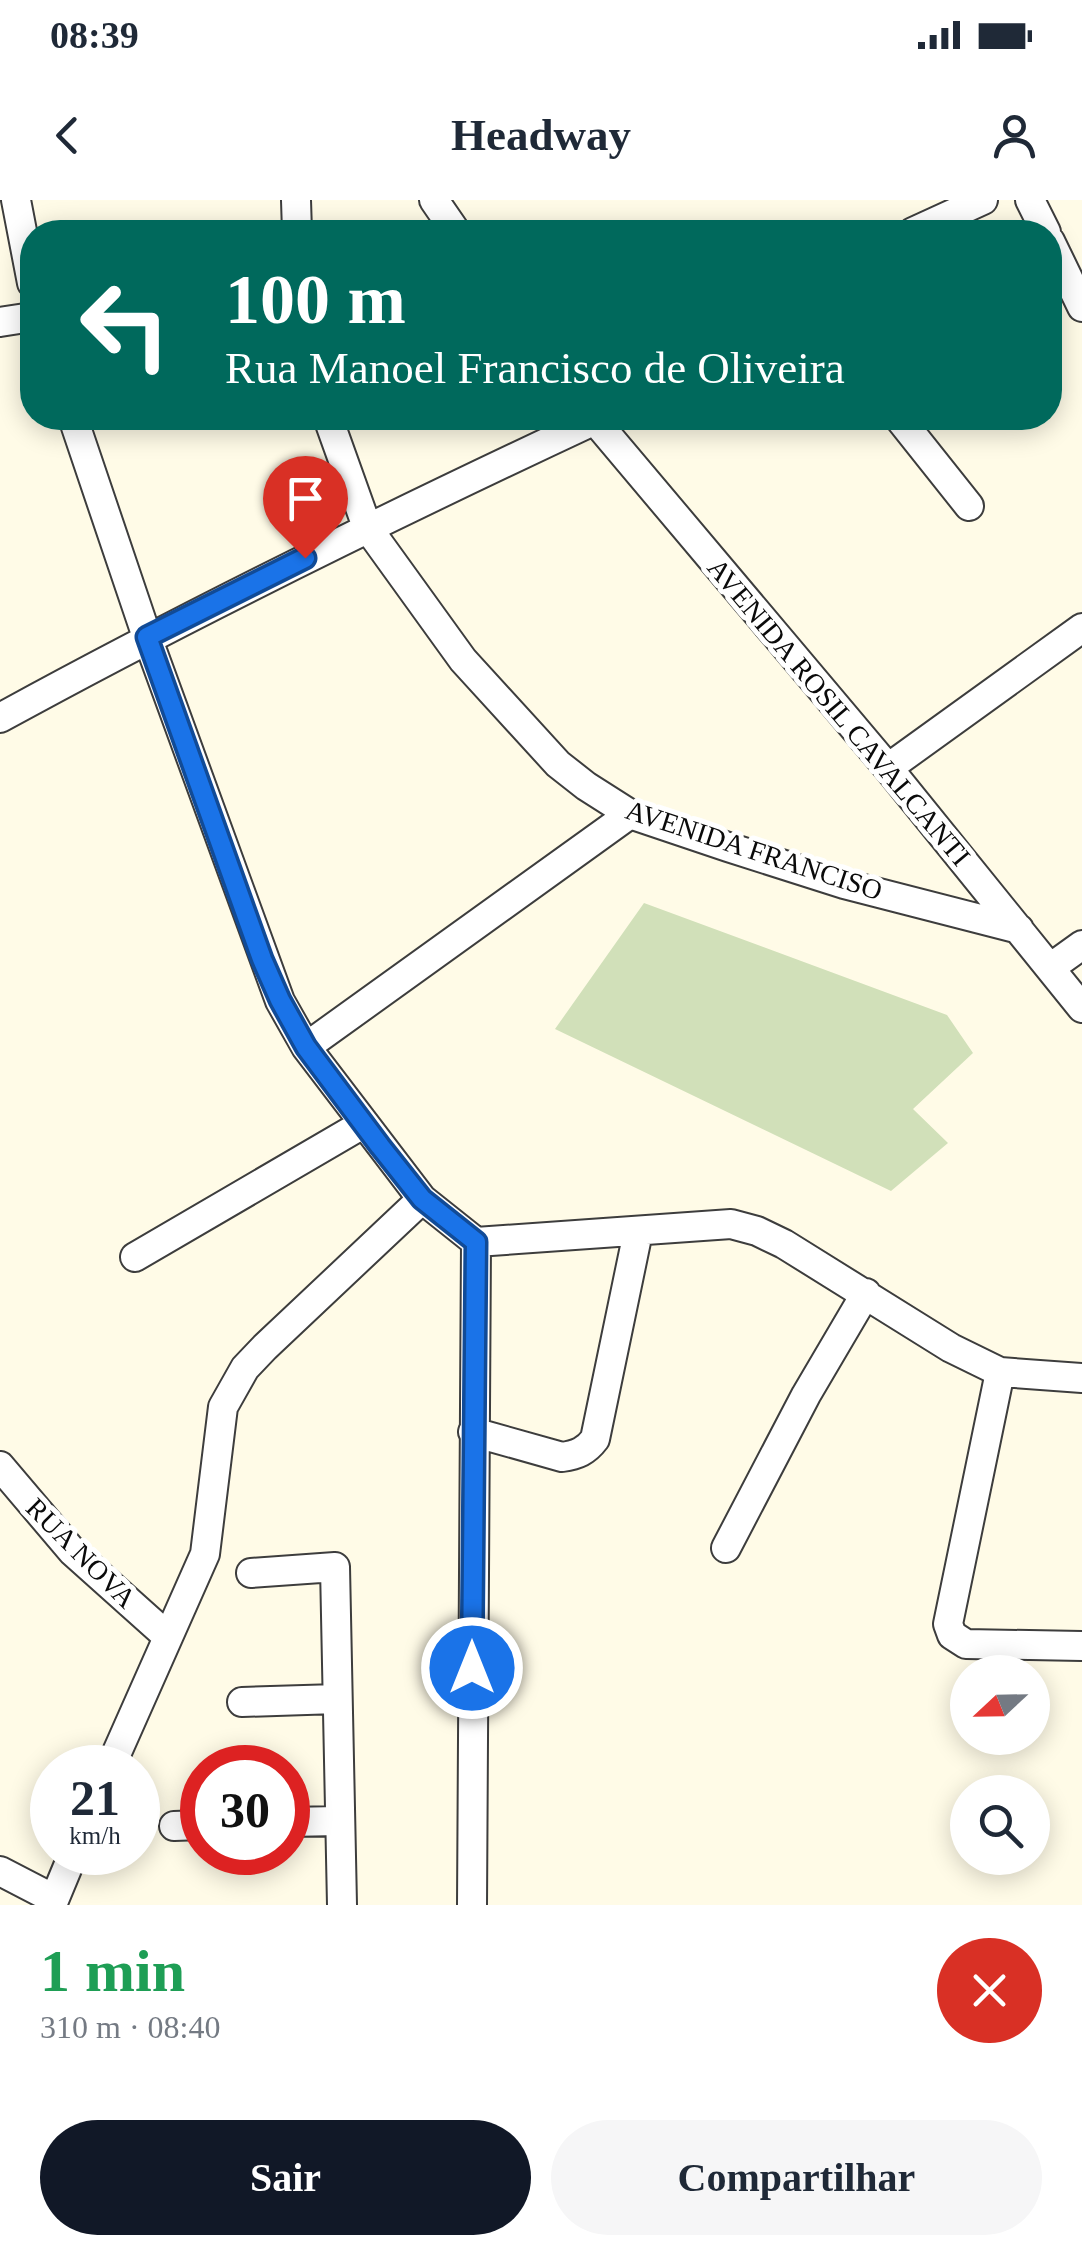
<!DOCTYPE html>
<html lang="pt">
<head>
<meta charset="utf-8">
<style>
  body { margin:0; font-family:Georgia,serif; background:#f6f6f7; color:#1f2937; height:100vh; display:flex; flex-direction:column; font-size:38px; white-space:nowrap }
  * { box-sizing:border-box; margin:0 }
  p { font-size:32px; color:#747a83 }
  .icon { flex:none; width:55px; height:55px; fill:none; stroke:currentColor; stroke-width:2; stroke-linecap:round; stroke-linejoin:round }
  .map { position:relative; height:1705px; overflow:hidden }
  .panel { display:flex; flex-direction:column; background:#fff; flex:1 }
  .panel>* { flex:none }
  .hud { position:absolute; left:20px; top:20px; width:1042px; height:210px; border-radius:40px; box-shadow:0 5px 25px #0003; background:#00695c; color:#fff; overflow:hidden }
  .needle { width:65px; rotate:248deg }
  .buttons { position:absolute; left:950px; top:1455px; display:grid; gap:20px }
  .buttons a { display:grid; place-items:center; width:100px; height:100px; border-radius:50%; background:#fff; box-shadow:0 5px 25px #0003; font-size:50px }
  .speed { position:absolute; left:30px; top:1545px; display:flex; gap:20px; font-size:50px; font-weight:700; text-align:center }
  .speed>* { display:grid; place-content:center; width:130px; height:130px; border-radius:50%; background:#fff; box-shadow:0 5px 25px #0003; line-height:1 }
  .speed small { font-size:25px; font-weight:400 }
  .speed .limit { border:15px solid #d22; background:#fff; color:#111 }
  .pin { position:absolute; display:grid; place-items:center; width:85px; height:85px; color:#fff; margin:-102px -42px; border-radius:50% 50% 50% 0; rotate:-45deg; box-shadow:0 0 10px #0007 }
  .pin .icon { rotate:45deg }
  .me { position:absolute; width:110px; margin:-55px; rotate:0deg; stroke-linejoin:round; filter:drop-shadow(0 0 8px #0008) }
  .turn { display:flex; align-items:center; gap:35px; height:210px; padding:0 40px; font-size:45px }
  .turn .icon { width:130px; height:130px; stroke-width:2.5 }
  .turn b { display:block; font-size:70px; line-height:85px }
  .round { display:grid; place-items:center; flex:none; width:105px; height:105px; border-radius:52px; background:#f6f6f7 }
  .summary { display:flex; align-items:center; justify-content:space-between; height:170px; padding:0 40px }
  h1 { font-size:60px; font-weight:800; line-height:75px; color:#1e9e55 }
  .action { display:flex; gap:20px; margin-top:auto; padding:20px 40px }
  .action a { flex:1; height:115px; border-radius:60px; background:#111827; color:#fff; font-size:40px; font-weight:800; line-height:115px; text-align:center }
  .action a+a { background:#f6f6f7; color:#1f2937 }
  .status { display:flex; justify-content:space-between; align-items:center; height:70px; padding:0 50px; background:#fff; direction:ltr }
  .status svg { height:28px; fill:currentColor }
  header { display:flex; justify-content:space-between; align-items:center; height:130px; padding:0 40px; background:#fff; font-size:45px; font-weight:800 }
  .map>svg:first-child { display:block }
  .cemetery { fill:#d1e0b9 }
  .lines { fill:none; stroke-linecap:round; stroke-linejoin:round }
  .minor-casing { stroke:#3d3d3d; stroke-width:32 }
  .minor { stroke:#fff; stroke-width:28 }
  .route-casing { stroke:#114b97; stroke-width:25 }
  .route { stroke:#1a73e8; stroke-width:18 }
  .labels { text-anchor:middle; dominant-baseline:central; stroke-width:10; stroke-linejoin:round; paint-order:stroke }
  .street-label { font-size:28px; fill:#0a0a0a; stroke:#fff }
</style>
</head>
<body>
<div class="status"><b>08:39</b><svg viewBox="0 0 49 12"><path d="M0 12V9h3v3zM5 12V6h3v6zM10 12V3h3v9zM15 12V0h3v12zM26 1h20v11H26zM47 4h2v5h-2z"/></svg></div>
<header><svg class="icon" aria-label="back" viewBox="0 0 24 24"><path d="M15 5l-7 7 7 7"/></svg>Headway<svg class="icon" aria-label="person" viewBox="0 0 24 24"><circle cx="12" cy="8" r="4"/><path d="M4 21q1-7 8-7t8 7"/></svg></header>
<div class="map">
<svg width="1082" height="1705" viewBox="0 0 1082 1705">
  <rect width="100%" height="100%" fill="#fffbe7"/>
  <path class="cemetery" d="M644 703 947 815 973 853 913 909 948 943 891 991 555 829Z"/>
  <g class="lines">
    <defs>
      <path id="minor" d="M16 0 32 83
        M296 0 297 32
        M434 0 456 32
        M1030 0 1046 32
        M913 32 983 0
        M1050 41 1082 107
        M0 122 32 117
        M73 218 147 437 280 801 306 847 422 999 476 1042 731 1024 757 1031 784 1044 951 1148 1000 1172 1082 1178
        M328 218 367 327 463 460 558 564 586 586 630 614 728 647 844 684 1019 729
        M593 218 888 568 1082 808
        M899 218 969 306
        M0 518C195 411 394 314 595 220
        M888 568 1082 428
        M1050 768 1082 745
        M306 847 630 614
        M135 1057 363 924
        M1000 1172 948 1424 952 1435 966 1444 1082 1446
        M473 1232 562 1257C577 1255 586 1251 595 1239L638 1032
        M0 1266 72 1351 167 1436
        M726 1348 806 1195 866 1093
        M251 1373 335 1367 342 1705
        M242 1502 337 1499
        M110 1568 205 1354 223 1207 245 1168 265 1147 422 999
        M288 1622 338 1621
        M174 1626 202 1625
        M0 1671 54 1699
        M52 1705 74 1652
        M472 1705 476 1042"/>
    </defs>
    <use href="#minor" class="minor-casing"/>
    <use href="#minor" class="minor"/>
  </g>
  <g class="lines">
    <defs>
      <path id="route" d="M305 358 147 437 262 759 280 800 306 847 380 946 422 999 476 1042 472 1468"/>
    </defs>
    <use href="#route" class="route-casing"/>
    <use href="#route" class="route"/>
  </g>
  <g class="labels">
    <g class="street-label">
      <text transform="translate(839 512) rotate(50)">AVENIDA ROSIL CAVALCANTI</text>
      <text transform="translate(754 650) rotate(18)">AVENIDA FRANCISO</text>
      <text transform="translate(81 1353) rotate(45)">RUA NOVA</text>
    </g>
  </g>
</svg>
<div class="buttons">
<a><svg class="needle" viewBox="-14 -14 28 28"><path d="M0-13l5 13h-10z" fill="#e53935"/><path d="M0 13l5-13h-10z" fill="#747a83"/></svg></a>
<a><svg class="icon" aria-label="search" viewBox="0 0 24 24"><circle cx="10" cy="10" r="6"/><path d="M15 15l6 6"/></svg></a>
</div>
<div class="speed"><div>21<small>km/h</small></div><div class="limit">30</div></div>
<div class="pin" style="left:305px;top:358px;background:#d93025"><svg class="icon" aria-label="arrive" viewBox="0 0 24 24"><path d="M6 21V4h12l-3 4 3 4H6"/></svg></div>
<svg class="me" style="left:472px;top:1468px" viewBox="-20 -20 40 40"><circle r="17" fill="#1a73e8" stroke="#fff" stroke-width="3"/><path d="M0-11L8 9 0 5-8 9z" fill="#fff"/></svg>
<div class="hud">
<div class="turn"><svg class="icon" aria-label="left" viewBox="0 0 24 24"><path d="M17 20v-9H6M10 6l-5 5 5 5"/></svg><div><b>100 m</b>Rua Manoel Francisco de Oliveira</div></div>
</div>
</div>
<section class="panel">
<div class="summary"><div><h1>1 min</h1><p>310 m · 08:40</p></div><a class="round" style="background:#d93025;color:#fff"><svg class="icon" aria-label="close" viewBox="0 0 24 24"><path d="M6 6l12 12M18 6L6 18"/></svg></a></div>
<div class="action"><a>Sair</a><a>Compartilhar</a></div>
</section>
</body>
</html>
